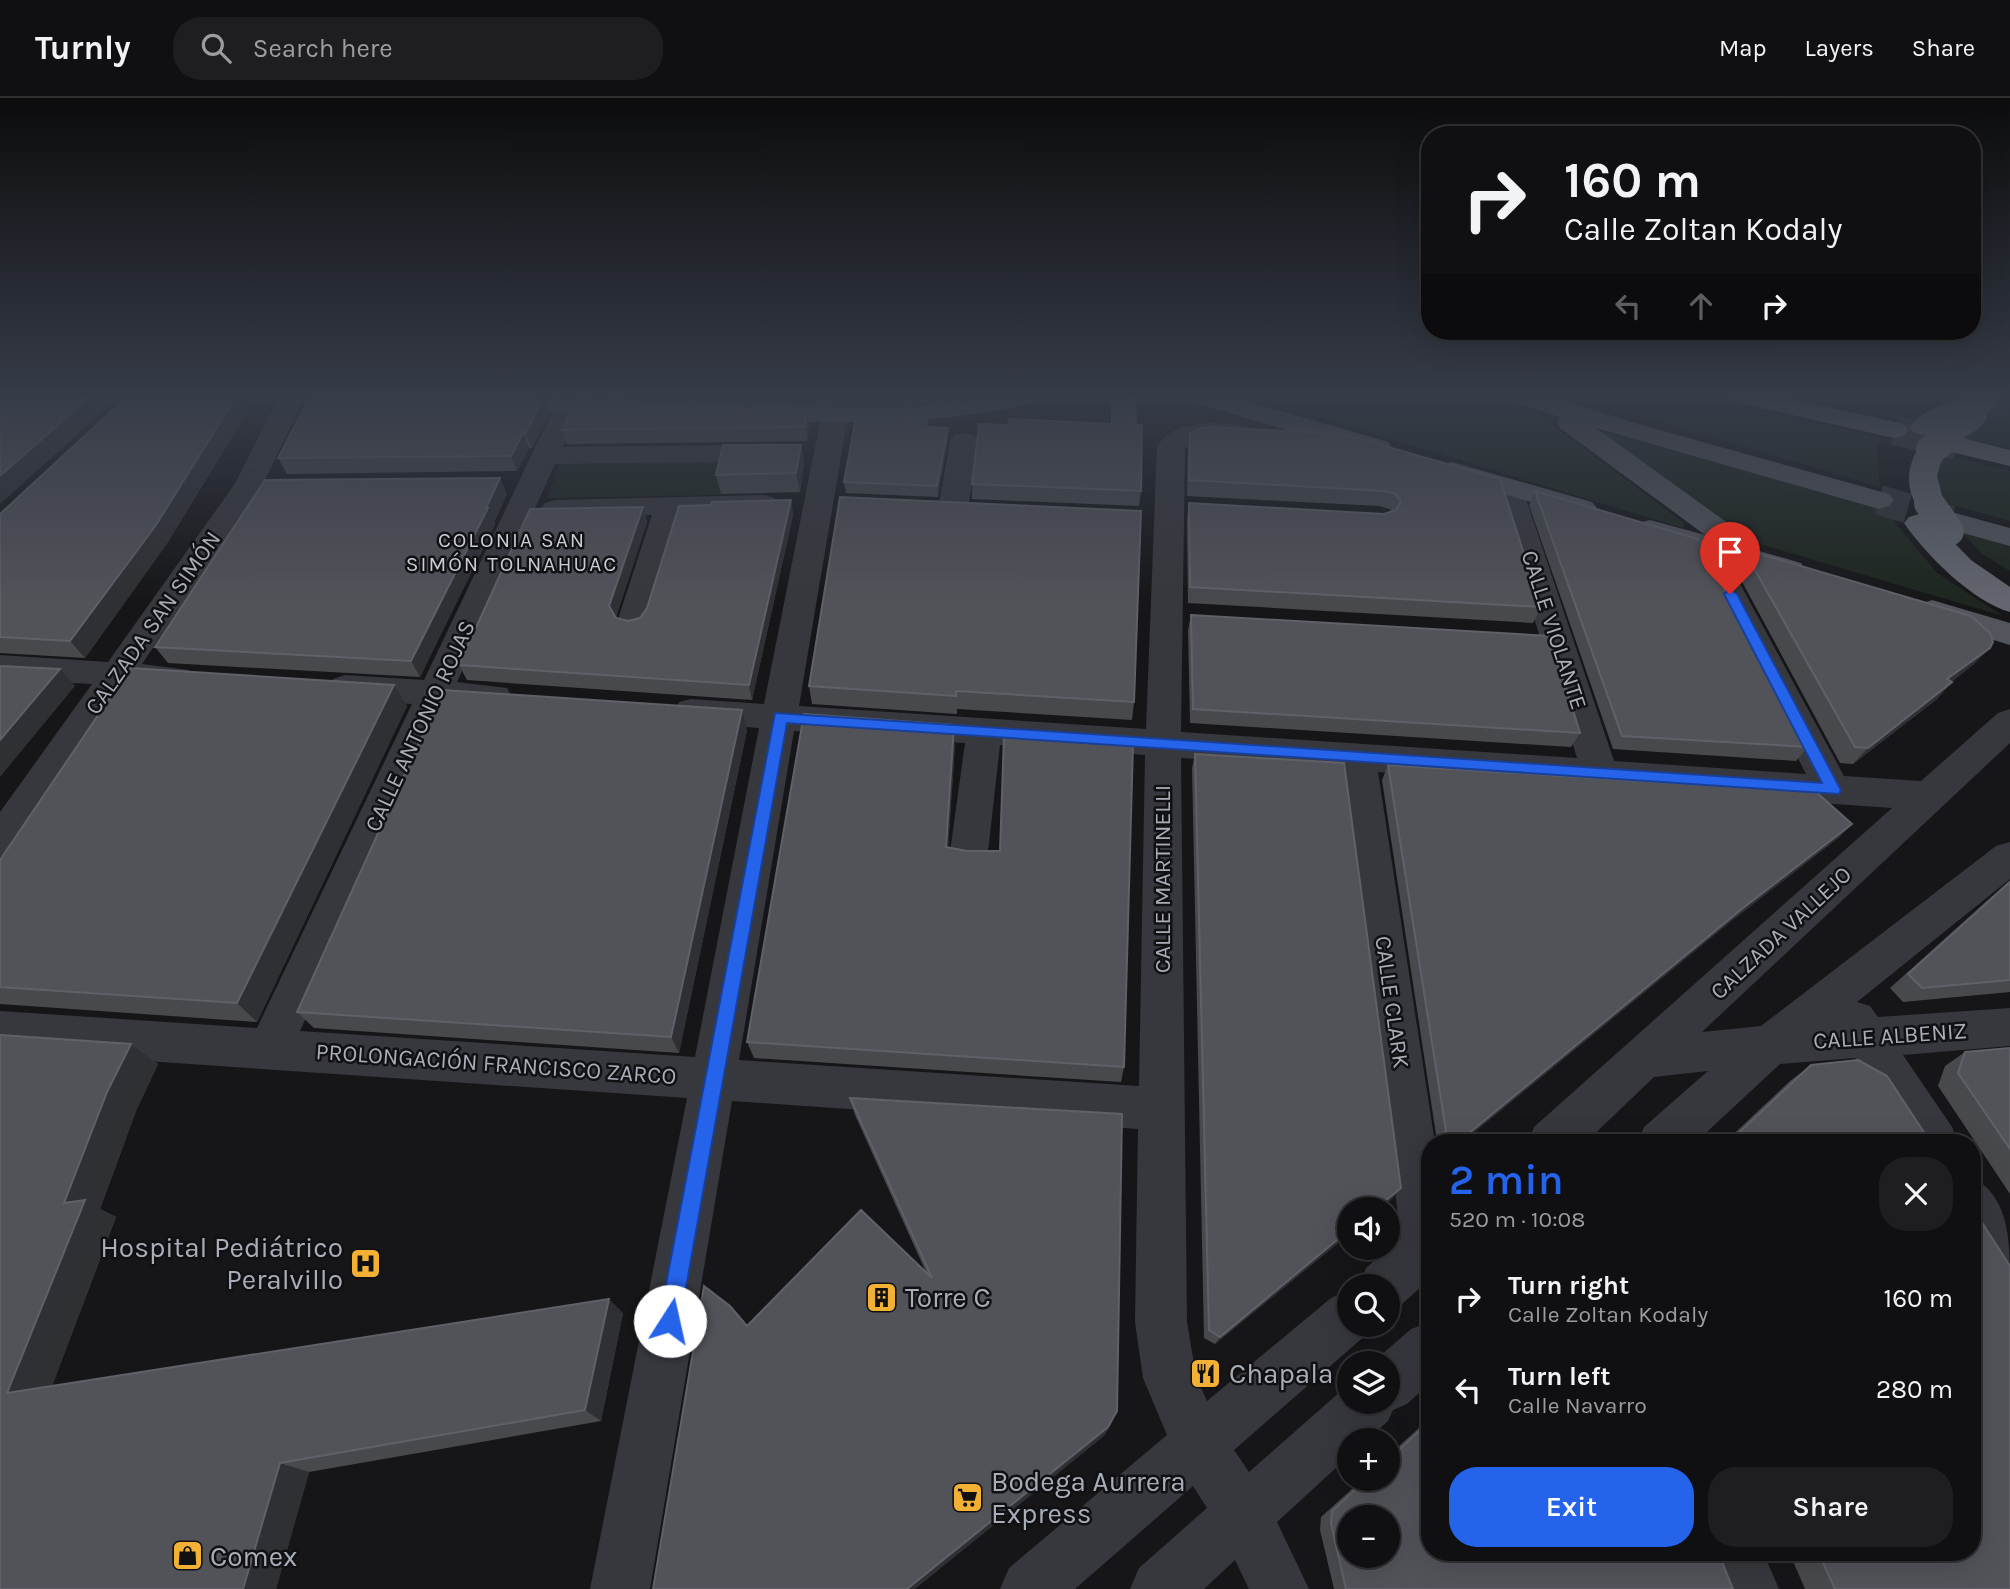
<!DOCTYPE html>
<html lang="en">
<head>
<meta charset="utf-8">
<style>
  body { margin:0; font-family:Karla,sans-serif; background:#1e1e20; color:#f1f3f6; height:100vh; display:flex; flex-direction:column; font-size:26px; white-space:nowrap }
  * { box-sizing:border-box; margin:0 }
  p { font-size:23px; color:#9c9d9f }
  .icon { flex:none; width:38px; height:38px; fill:none; stroke:currentColor; stroke-width:2; stroke-linecap:round; stroke-linejoin:round }
  .map { position:relative; flex:1; overflow:hidden }
  .sheet { position:absolute; left:1421px; top:1036px; width:560px; height:427px; display:flex; flex-direction:column; background:#101012; border-radius:28px; box-shadow:0 7px 28px #0002,0 0 0 2px #303032 }
  .sheet>* { flex:none }
  .guide { position:absolute; left:1421px; top:28px; width:560px; height:214px; border-radius:28px; box-shadow:0 7px 28px #0002,0 0 0 2px #303032; background:#101012; color:#f1f3f6; overflow:hidden }
  .controls { position:absolute; left:1337px; top:1099px; display:grid; gap:14px }
  .controls a { display:grid; place-items:center; width:63px; height:63px; border-radius:50%; background:#101012; box-shadow:0 7px 28px #0002,0 0 0 2px #303032; font-size:35px }
  .pin { position:absolute; display:grid; place-items:center; width:60px; height:60px; color:#fff; margin:-72px -30px; border-radius:50% 50% 50% 0; rotate:-45deg; box-shadow:0 0 7px #0007 }
  .pin .icon { rotate:45deg }
  .me { position:absolute; width:77px; margin:-38px; rotate:10deg; stroke-linejoin:round; filter:drop-shadow(0 0 5px #0008) }
  .turn { display:flex; align-items:center; gap:24px; height:147px; padding:0 28px; font-size:32px }
  .turn .icon { width:91px; height:91px; stroke-width:2.5 }
  .turn b { display:block; font-size:49px; line-height:60px }
  .lanes { display:flex; align-items:center; height:66px; padding:0 28px; background:#0003; justify-content:center; gap:35px; direction:ltr }
  .lanes .off { opacity:.35 }
  .round { display:grid; place-items:center; flex:none; width:74px; height:74px; border-radius:28px; background:#1e1e20 }
  .headline { display:flex; align-items:center; justify-content:space-between; height:119px; padding:0 28px }
  h1 { font-size:42px; font-weight:600; line-height:52px; color:#2563eb }
  .button { display:flex; gap:14px; margin-top:auto; padding:14px 28px }
  .button a { flex:1; height:80px; border-radius:28px; background:#2563eb; color:#fff; font-size:28px; font-weight:600; line-height:80px; text-align:center }
  .button a+a { background:#1e1e20; color:#f1f3f6 }
  ul { padding:0; list-style:none }
  li { display:flex; align-items:center; gap:21px; height:91px; padding:0 28px }
  li div { flex:1 }
  li b { display:block; font-size:26px }
  li em { font-style:normal }
  header { display:flex; align-items:center; gap:42px; box-sizing:border-box; height:98px; padding:0 35px; background:#101012; border-bottom:2px solid #303032 }
  header strong { font-size:33px }
  nav { display:flex; gap:38px; margin-inline-start:auto; font-size:24px }
  .search { width:490px; height:63px; background:#1e1e20; display:flex; align-items:center; gap:18px; box-sizing:border-box; padding:0 24px; border-radius:28px; color:#9c9d9f; font-size:26px }
  .map>svg:first-child { display:block }
  .green { fill:#1e261f }
  .lines { fill:none; stroke-linecap:round; stroke-linejoin:round }
  .minor-tunnel { stroke:#333438; stroke-width:30; stroke-dasharray:30 15; stroke-linecap:butt }
  .major-tunnel { stroke:#333438; stroke-width:30; stroke-dasharray:30 15; stroke-linecap:butt }
  .highway-tunnel { stroke:#333438; stroke-width:30; stroke-dasharray:30 15; stroke-linecap:butt }
  .minor { fill:#37383d; fill-rule:evenodd }
  .major { fill:#53555c; fill-rule:evenodd }
  .highway { fill:#63666e; fill-rule:evenodd }
  .highway-bridge { stroke:#63666e; stroke-width:30 }
  .wall { fill:#47494d }
  .shaded-wall { fill:#2f3033 }
  .building { fill:#525359; stroke:#5f6168; stroke-width:2; fill-rule:evenodd }
  .route { fill:#2563eb; stroke:#184099; stroke-width:2 }
  .labels { text-anchor:middle; dominant-baseline:central; stroke-width:5; stroke-linejoin:round; paint-order:stroke }
  .far-neighbourhood-label { font-size:21px; letter-spacing:2px; fill:#c9ccd4; stroke:#111113 }
  .street-label { font-size:23px; fill:#a8adb8; stroke:#111113 }
  .near-poi-label { font-size:28px; fill:#a8adb8; stroke:#111113; text-anchor:start }
</style>
</head>
<body>
<header>
<strong>Turnly</strong>
<div class="search"><svg class="icon" aria-label="search" viewBox="0 0 24 24"><circle cx="10" cy="10" r="6"/><path d="M15 15l6 6"/></svg>Search here</div>
<nav><a>Map</a><a>Layers</a><a>Share</a></nav>
</header>
<div class="map">
<svg width="2010" height="1491" viewBox="0 0 2010 1491">
  <rect width="100%" height="100%" fill="#161618"/>
  <path class="green" d="M1245 297H1487L1534 313 1684 425 1683 430Z
    M1567 297H1691L1882 340 1877 348V359L1869 358 1877 360 1880 389Z
    M1785 297H1903L1934 303 1899 321Z
    M2002 311 2010 312V350L1963 340Z
    M1594 334 1613 336 1871 404 1884 411 1937 475 2003 518 1747 442Z
    M1941 356 2010 373V423L1937 403 1933 366Z
    M728 362 721 397 547 400 560 365Z
    M1958 430 2010 444V473L1982 456Z"/>
  <g class="lines">
    <path class="minor-tunnel" d="M1947 297 2010 308"/>
    <path class="major-tunnel" d="M1879 402 1955 424"/>
    <path class="highway-tunnel" d="M1894 332 1957 347"/>
    <path class="minor" d="M280 297H306L262 388 142 566 189 572 194 580 189 588 177 592 126 589 14 755 0 759V714L92 586 0 581V557L108 564 234 387Z
      M457 297H545L549 302 545 308 536 310 470 305 461 303Z
      M825 297H851L850 301 1009 297 1005 303 996 305 927 316 848 317 799 608 1146 631 1157 348C1177 319 1222 323 1252 330L1256 336 1252 342C1229 347 1205 334 1185 350L1181 634 1577 660 1494 389 1498 383 1508 380 1518 383 1522 389 1614 663 1806 676 1689 447 1693 440 1704 438 1715 440 1719 447 1844 678 1921 683 1998 615 2010 611V645L1702 934 1761 928 1996 748 2010 744V781L1857 904 1870 908 1878 919 2010 910V948L1903 957 1952 1029 1958 1045H1908L1855 960 1780 966 1695 1045H1638L1644 1029 1708 973 1654 979 1585 1045H1528L1534 1029 1892 710 1378 674 1435 1045H1430V1181L1402 1206 1388 1212V1188H1359L1366 1170 1401 1140 1341 671 1181 660 1187 1224 1196 1278 1207 1303 1331 1200 1349 1192V1227H1371L1367 1236 1234 1352 1249 1374 1349 1286V1304H1388V1265H1372L1411 1231 1430 1224V1285L1407 1306 1393 1312 1388 1323 1367 1342H1349V1358L1277 1424 1309 1491H1249L1235 1462 1204 1491H1130L1139 1470 1207 1410 1193 1388 1075 1491H1000L1009 1470 1167 1337 1143 1280 1135 1224 1138 1031 732 1003 650 1491H590L687 1000 0 953V913L257 930 412 606 345 601 333 597 328 589 333 581 345 577 424 582 556 306 560 300 569 298 578 300 582 306 563 349 775 347 785 349 789 355 785 361 775 363 555 366 457 584 507 590 512 599 507 608 495 611 446 608 300 933 695 959 759 630 691 625 679 622 674 613 679 604 691 601 764 606 821 319 691 316 682 314 678 308 682 302 691 300 810 304 824 302ZM794 633 965 645 950 754 955 765 969 769 983 765 988 754 1000 647 1145 657 1139 988 739 962Z
      M1929 297H1960L1956 303 1947 305 1933 303Z
      M964 335 974 337 978 343 968 411 963 417 953 420 943 417 938 411 950 343 954 337Z
      M764 397 774 400 779 406 774 412 682 417 649 524 644 532 633 535 622 532 617 524 652 417 555 420 545 417 540 411 545 405 555 402Z
      M1972 1079C2010 1099 2010 1144 2010 1187L1992 1180 1972 1148Z
      M1704 1454H1763L1779 1491H1719Z"/>
    <path class="major" d="M485 297 626 301 635 303 639 309 635 315 626 317 494 311 485 309 481 303Z
      M1002 297H1045L1041 303C944 327 855 326 756 322L747 320 743 314 747 308 756 306C837 309 922 315 1002 297Z
      M1185 297H1225L1388 344 1392 350 1388 356 1378 358 1368 356 1189 303Z
      M1506 297H1545L1645 328 1889 396 1894 402 1889 408 1879 411 1596 330 1747 439 1751 446 1749 450 1801 465 1805 472 1801 479 1790 482 1779 479 1639 437 1635 431 1639 425 1650 422 1705 437 1560 330 1557 324 1560 319 1510 303Z
      M1452 364 1592 404 1597 410 1592 416 1582 419 1442 378 1438 372 1442 366Z
      M1955 415 2010 430V448L1945 430 1940 424 1945 418Z
      M1932 502 2010 525V547L1921 520 1916 513 1921 506Z"/>
    <path class="highway" d="M1726 297H1773L1904 326 1908 332 1904 338 1894 340 1730 303Z
      M1974 299 1983 301C1997 321 1978 332 1963 340L2010 352V368L1947 353 1943 347 1946 343 1940 342 1936 336 1940 331 1924 337 1914 335 1910 329C1924 309 1952 304 1974 299Z
      M1931 344 1941 346 1945 352 1937 378 1944 405 1939 411 1929 414 1919 411C1904 390 1907 366 1921 346Z
      M1919 416 1929 419 1971 462 2010 489V514C1973 504 1925 456 1904 425L1909 419Z"/>
    <path class="highway-bridge" d="M1974 307 1985 297
      M1931 352 1950 336
      M1929 405 1949 433"/>
  </g>
  <path class="wall" d="M237 297 247 314 168 444 85 560 0 555V416Z
    M599 297H652L651 298Z
    M1112 297H1135L1136 327 1141 393 1139 408 972 401V386L1111 326Z
    M742 308V311L807 314 809 328 807 343 567 346 562 332Z
    M549 315 532 350H529L517 373 287 376 278 360Z
    M927 321V329L948 341 938 399 846 395 844 384Z
    M1190 336H1343L1541 509 1533 525 1188 505 1187 421 1189 405 1384 416 1392 413 1390 411 1379 408 1187 398 1188 352Z
    M801 347 804 366 800 394 721 396 716 377Z
    M1535 393 1808 649 1796 663 1613 651 1529 407Z
    M507 396 494 424 495 426 420 579 168 565 155 549Z
    M791 402 793 417 752 602 467 582 459 567 643 409 647 424 616 519 628 523 640 520 711 407Z
    M1141 413 1134 604 1132 622 957 611V616L812 606 809 588Z
    M1743 451 1974 566 1951 584H1952L1937 601 1853 666 1840 665 1733 467Z
    M1191 517 1580 635 1571 649 1190 625 1188 532Z
    M394 587 407 608 257 924 0 906V762Z
    M954 627 955 646 948 749 1124 969 1121 984 754 960 747 944Z
    M747 632 679 955 314 930 297 914Z
    M1195 656 1393 1100 1215 1246 1204 1240 1192 670Z
    M1388 667 1852 726 1838 740 1730 824 1461 1045H1436L1437 1043 1382 682Z
    M2010 782V894L1903 904 1890 890Z
    M131 946 158 966 136 1013 100 1111 116 1119 52 1288 623 1215 601 1323 309 1374 276 1491H0Z
    M2010 950V1096L1938 988 1945 968 1965 954Z
    M1811 967 1931 1045H1724L1790 983Z
    M850 1000 1113 1322 1104 1338 926 1174 855 1017Z
    M1430 1320V1454L1733 1491H1334L1320 1432 1321 1419 1363 1381H1388V1358Z
    M1789 1454H1972L2010 1491H1805Z"/>
  <path class="shaded-wall" d="M92 297H116L118 300 0 406V378Z
    M237 297 247 314 168 444 85 560 70 543Z
    M543 300 549 315 532 350 526 335Z
    M807 314 809 328 807 343 805 329Z
    M948 330V341L938 399 937 388Z
    M523 335 529 350 517 373 511 358Z
    M801 347 804 366 800 394 796 375Z
    M500 380 507 396 494 424 495 426 420 579 411 563Z
    M791 402 793 417 752 602 749 587Z
    M643 409 647 424 615 523 609 508Z
    M1990 550 1974 566 1932 598 1947 581Z
    M60 571 75 588 0 679V642Z
    M1952 584 1937 601 1853 666 1868 650Z
    M394 587 407 608 257 924 237 905Z
    M742 612 747 632 679 955 671 939Z
    M954 627 955 646 947 767 946 749Z
    M1852 726 1838 740 1730 824 1461 1045H1457L1743 810Z
    M131 946 158 966 136 1013 100 1111 116 1119 45 1307 7 1295 64 1105 107 994Z
    M1401 1090 1393 1100 1379 1111H1375Z
    M1349 1132V1136L1215 1246 1220 1239Z
    M609 1201 623 1215 601 1323 585 1312Z
    M1117 1313 1113 1322 1104 1338 915 1491H907Z
    M280 1365 309 1374 276 1491H243Z"/>
  <path class="building" d="M0 297H92L0 378Z
    M129 297H237L156 427 70 543 0 539V416Z
    M311 297H398L543 300 526 335H523L511 358 278 360Z
    M1112 297H1135L1136 327H1142L1141 393 972 386 979 326 1008 327 1009 321 1112 326Z
    M575 302 742 308 741 311 807 314 805 329 562 332Z
    M856 319 927 321 926 329 948 330 937 388 844 384Z
    M1210 329 1343 336 1500 381 1541 509 1190 489 1189 405 1384 416 1396 412 1401 403 1395 396 1384 393 1189 382 1190 336 1198 331Z
    M723 347H801L796 375 716 377Z
    M500 380 486 410H488L411 563 155 549 265 382Z
    M1535 393 1698 441 1808 649 1622 638Z
    M840 399 1141 413 1134 604 956 593V598L809 588Z
    M791 402 749 587 459 567 530 411 643 409 609 508 616 520 628 523 640 520 647 510 679 408 711 407 712 404Z
    M1743 451 1971 518 1990 535 1993 544 1990 550 1947 581 1952 584 1868 650 1855 649Z
    M1191 517 1550 538 1580 635 1193 611Z
    M0 568 60 571 0 642Z
    M130 570 394 587 237 905 0 889V762Z
    M443 592 742 612 671 939 297 914Z
    M804 616 954 627 946 749 967 753H1000L1004 638 1133 646 1124 969 747 944Z
    M1195 656 1344 665 1401 1090 1375 1111H1349V1132L1220 1239 1209 1232Z
    M1388 667 1816 694 1852 726 1743 810 1457 1045H1452L1442 1036 1446 1033Z
    M2010 784V882L1922 890 1908 876Z
    M0 937 131 946 107 994 64 1105 85 1102 7 1295 609 1201 585 1312 280 1365 243 1491H0Z
    M2010 950V1051L1958 975 1965 954Z
    M1858 962 1887 978 1931 1045H1728L1811 967Z
    M850 1000 1122 1016 1117 1313 1108 1329 907 1491H653L704 1188 730 1208 747 1228 861 1112 932 1180Z
    M1972 1109 2010 1168V1491H1835L1818 1454H1972Z
    M1430 1323V1454H1718L1733 1491H1346L1331 1426 1332 1413 1367 1381H1388V1362ZM1349 1419H1388V1458H1349Z"/>
  <linearGradient id="sky" x2="0" y2="1"><stop stop-color="#0c0c0d"/><stop offset="0.59" stop-color="#363c48"/><stop offset="1" stop-color="#363c48" stop-opacity="0"/></linearGradient>
  <rect width="2010" height="505" fill="url(#sky)"/>
  <path class="route" d="M1730 491 1737 496 1841 692 1839 696 787 625 680 1223 677 1230 670 1233 662 1230 659 1223 775 615 1822 685 1724 496Z"/>
  <defs>
    <symbol id="hospital-square" viewBox="-11 -11 22 22"><rect x="-9" y="-9" width="18" height="18" rx="4" fill="#f2b134" stroke="#111113"/><path d="M-5-5h3v3.5h4V-5h3V5h-3V1.5h-4V5h-3Z" fill="#111"/></symbol>
    <symbol id="building-square" viewBox="-11 -11 22 22"><rect x="-9" y="-9" width="18" height="18" rx="4" fill="#f2b134" stroke="#111113"/><path d="M-4-6H4V6H1V3H-1V6H-4ZM-2.5-4.3h1.7v1.8h-1.7ZM.8-4.3h1.7v1.8H.8ZM-2.5-1h1.7V.8h-1.7ZM.8-1h1.7V.8H.8Z" fill="#111"/></symbol>
    <symbol id="restaurant-square" viewBox="-11 -11 22 22"><rect x="-9" y="-9" width="18" height="18" rx="4" fill="#f2b134" stroke="#111113"/><path d="M-5-6h1v4h1v-4h1v4h1v-4h1v5L-1.5 .5V6h-2V.5L-5-1ZM5-6V6H3V1.5H1.5Q1.5-4 5-6Z" fill="#111"/></symbol>
    <symbol id="supermarket-square" viewBox="-11 -11 22 22"><rect x="-9" y="-9" width="18" height="18" rx="4" fill="#f2b134" stroke="#111113"/><path d="M-6-5.5h2.5l.6 2H6L4.5 2H-2.5L-4.4-4H-6ZM-1.5 3.2a1.3 1.3 0 1 0 .1 0ZM3 3.2a1.3 1.3 0 1 0 .1 0Z" fill="#111"/></symbol>
    <symbol id="shop-square" viewBox="-11 -11 22 22"><rect x="-9" y="-9" width="18" height="18" rx="4" fill="#f2b134" stroke="#111113"/><path d="M-5-2.5h2.3a2.7 3.5 0 0 1 5.4 0H5L5.5 6h-11ZM-1.5-2.5h3a1.5 2.3 0 0 0-3 0Z" fill="#111"/></symbol>
  </defs>
  <g fill-rule="evenodd">
    <use href="#hospital-square" x="348" y="1148" width="35" height="35"/>
    <use href="#building-square" x="864" y="1182" width="35" height="35"/>
    <use href="#restaurant-square" x="1188" y="1258" width="35" height="35"/>
    <use href="#supermarket-square" x="950" y="1382" width="35" height="35"/>
    <use href="#shop-square" x="170" y="1440" width="35" height="35"/>
  </g>
  <g class="labels">
    <g class="far-neighbourhood-label">
      <text x="512" y="442">COLONIA SAN<tspan x="512" dy="24">SIMÓN TOLNAHUAC</tspan></text>
    </g>
    <g class="street-label">
      <text transform="translate(153 525) rotate(-55)">CALZADA SAN SIMÓN</text>
      <text transform="translate(1554 532) rotate(72)">CALLE VIOLANTE</text>
      <text transform="translate(420 628) rotate(-65)">CALLE ANTONIO ROJAS</text>
      <text transform="translate(1162 781) rotate(-90)">CALLE MARTINELLI</text>
      <text transform="translate(1781 835) rotate(-43)">CALZADA VALLEJO</text>
      <text transform="translate(1392 904) rotate(82)">CALLE CLARK</text>
      <text transform="translate(1890 938) rotate(-4)">CALLE ALBENIZ</text>
      <text transform="translate(496 966) rotate(4)">PROLONGACIÓN FRANCISCO ZARCO</text>
    </g>
    <g class="near-poi-label">
      <text x="343" y="1149" text-anchor="end">Hospital Pediátrico<tspan x="343" dy="32">Peralvillo</tspan></text>
      <text x="905" y="1199">Torre C</text>
      <text x="1229" y="1275">Chapala</text>
      <text x="991" y="1383">Bodega Aurrera<tspan x="991" dy="32">Express</tspan></text>
      <text x="210" y="1458">Comex</text>
    </g>
  </g>
</svg>
<div class="controls">
<a><svg class="icon" aria-label="sound" viewBox="0 0 24 24"><path d="M4 9h4l5-4v14l-5-4H4zM17 9q2 3 0 6"/></svg></a>
<a><svg class="icon" aria-label="search" viewBox="0 0 24 24"><circle cx="10" cy="10" r="6"/><path d="M15 15l6 6"/></svg></a>
<a><svg class="icon" aria-label="layers" viewBox="0 0 24 24"><path d="M12 4l9 5-9 5-9-5zM3 14l9 5 9-5"/></svg></a>
<a>+</a>
<a>−</a>
</div>
<div class="pin" style="left:1730px;top:496px;background:#d93025"><svg class="icon" aria-label="arrive" viewBox="0 0 24 24"><path d="M6 21V4h12l-3 4 3 4H6"/></svg></div>
<svg class="me" style="left:670px;top:1223px" viewBox="-20 -20 40 40"><circle r="19" fill="#fff"/><path d="M0-13L10 11 0 6-10 11z" fill="#2563eb"/></svg>
<div class="guide">
<div class="turn"><svg class="icon" aria-label="right" viewBox="0 0 24 24"><path d="M7 20v-9h11M14 6l5 5-5 5"/></svg><div><b>160 m</b>Calle Zoltan Kodaly</div></div>
<div class="lanes"><svg class="icon off" aria-label="left" viewBox="0 0 24 24"><path d="M17 20v-9H6M10 6l-5 5 5 5"/></svg><svg class="icon off" aria-label="ahead" viewBox="0 0 24 24"><path d="M12 20V5M6 11l6-6 6 6"/></svg><svg class="icon" aria-label="right" viewBox="0 0 24 24"><path d="M7 20v-9h11M14 6l5 5-5 5"/></svg></div>
</div>
<section class="sheet">
<div class="headline"><div><h1>2 min</h1><p>520 m · 10:08</p></div><a class="round"><svg class="icon" aria-label="close" viewBox="0 0 24 24"><path d="M6 6l12 12M18 6L6 18"/></svg></a></div>
<ul>
<li><svg class="icon" aria-label="right" viewBox="0 0 24 24"><path d="M7 20v-9h11M14 6l5 5-5 5"/></svg><div><b>Turn right</b><p>Calle Zoltan Kodaly</p></div><em>160 m</em></li>
<li><svg class="icon" aria-label="left" viewBox="0 0 24 24"><path d="M17 20v-9H6M10 6l-5 5 5 5"/></svg><div><b>Turn left</b><p>Calle Navarro</p></div><em>280 m</em></li>
</ul>
<div class="button"><a>Exit</a><a>Share</a></div>
</section>
</div>
</body>
</html>
